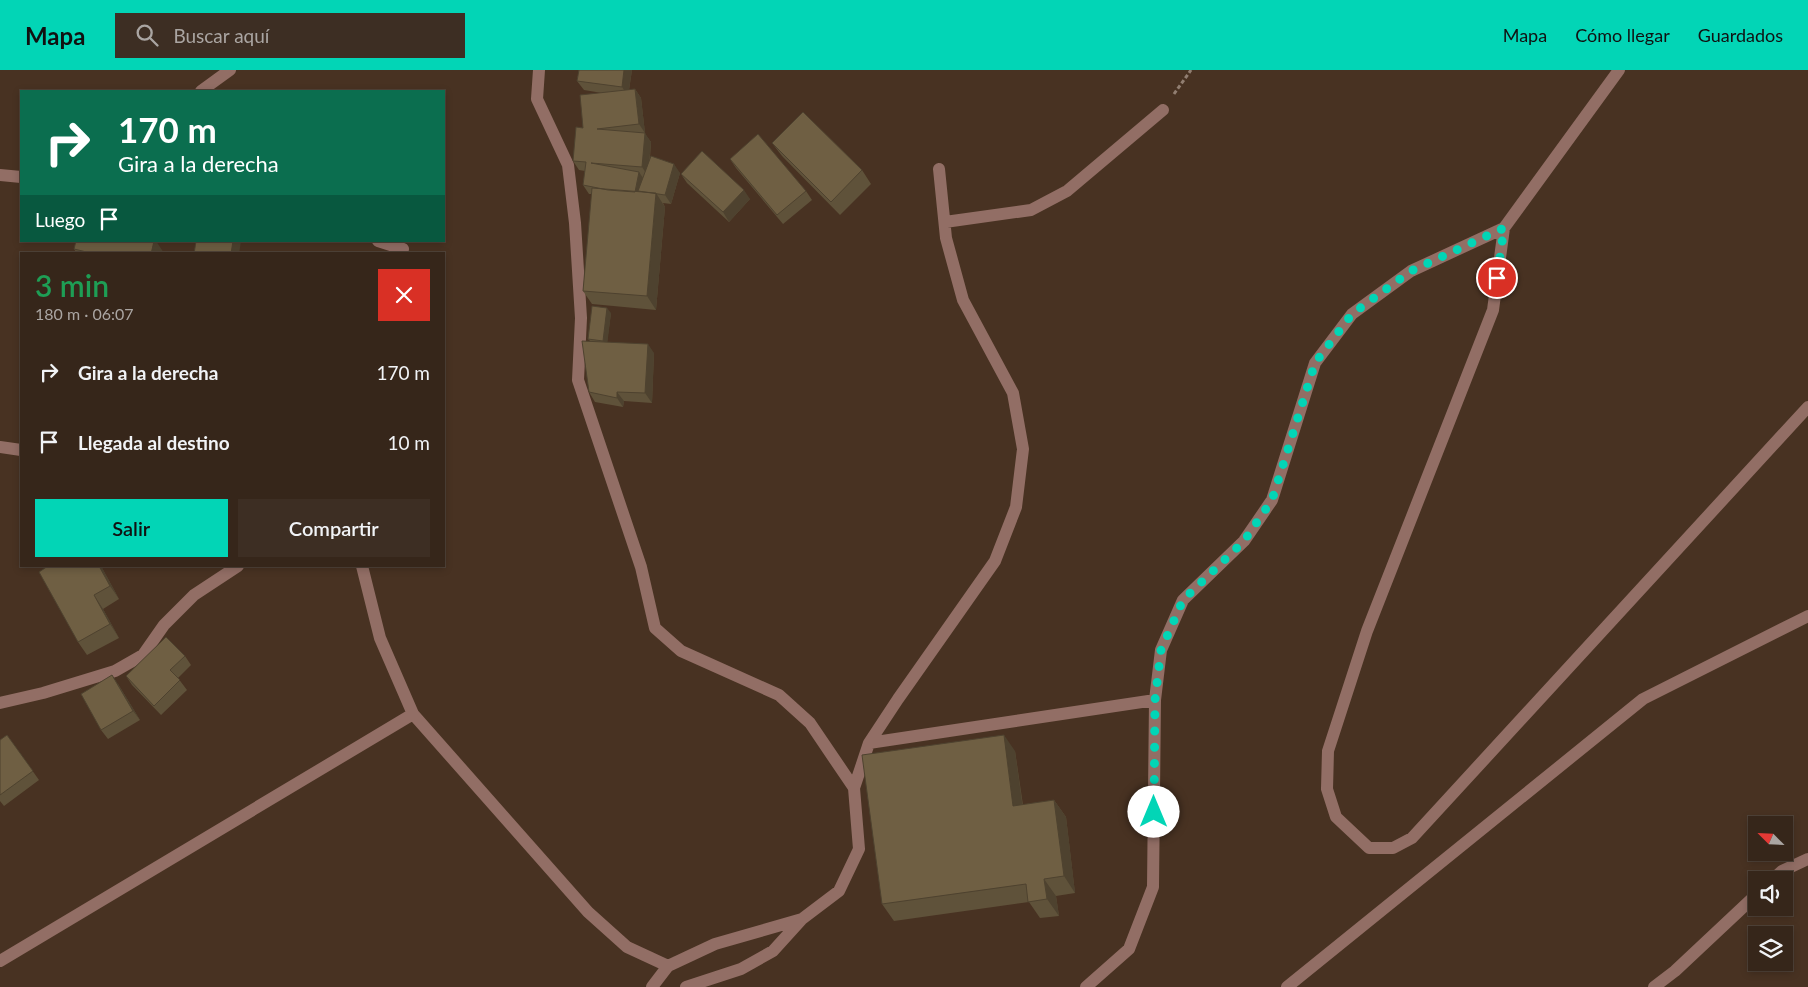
<!DOCTYPE html>
<html lang="es">
<head>
<meta charset="utf-8">
<style>
  body { margin:0; font-family:Lato,sans-serif; background:#3d2e23; color:#f1f3f6; height:100vh; display:flex; flex-direction:column; font-size:19px; white-space:nowrap }
  * { box-sizing:border-box; margin:0 }
  p { font-size:16px; color:#aaa5a2 }
  .icon { flex:none; width:28px; height:28px; fill:none; stroke:currentColor; stroke-width:2; stroke-linecap:round; stroke-linejoin:round }
  .map { position:relative; flex:1; overflow:hidden }
  .drawer { position:absolute; left:20px; top:182px; width:425px; height:315px; display:flex; flex-direction:column; background:#36261a; border-radius:0px; box-shadow:0 2px 8px #0003,0 0 0 1px #504339 }
  .drawer>* { flex:none }
  .guide { position:absolute; left:20px; top:20px; width:425px; height:152px; border-radius:0px; box-shadow:0 2px 8px #0003,0 0 0 1px #504339; background:#0b6e4f; color:#fff; overflow:hidden }
  .needle { width:32px; rotate:294deg }
  .tools { position:absolute; left:1748px; top:746px; display:grid; gap:10px }
  .tools a { display:grid; place-items:center; width:45px; height:45px; border-radius:0px; background:#36261a; box-shadow:0 2px 8px #0003,0 0 0 1px #504339; font-size:25px }
  .pin { position:absolute; display:grid; place-items:center; width:42px; height:42px; color:#fff; margin:-21px; border:2px solid #fff; border-radius:50%; box-shadow:0 1px 5px #0007 }
  .me { position:absolute; width:55px; margin:-28px; rotate:0deg; stroke-linejoin:round; filter:drop-shadow(0 0 4px #0008) }
  .turn { display:flex; align-items:center; gap:18px; height:105px; padding:0 15px; font-size:22px }
  .turn .icon { width:65px; height:65px; stroke-width:2.5 }
  .turn b { display:block; font-size:35px; line-height:42px }
  .then { display:flex; align-items:center; height:48px; padding:0 15px; background:#0003; gap:10px; font-size:19px }
  .round { display:grid; place-items:center; flex:none; width:52px; height:52px; border-radius:0px; background:#3d2e23 }
  .overview { display:flex; align-items:center; justify-content:space-between; height:85px; padding:0 15px }
  h1 { font-size:30px; font-weight:600; line-height:38px; color:#1e9e55 }
  .primary-button { display:flex; gap:10px; margin-top:auto; padding:10px 15px }
  .primary-button a { flex:1; height:58px; border-radius:0px; background:#02d5b6; color:#111; font-size:20px; font-weight:600; line-height:58px; text-align:center }
  .primary-button a+a { background:#3d2e23; color:#f1f3f6 }
  ul { padding:0; list-style:none }
  li { display:flex; align-items:center; gap:15px; height:70px; padding:0 15px }
  li div { flex:1 }
  li b { display:block; font-size:19px }
  li em { font-style:normal }
  header { display:flex; align-items:center; gap:30px; box-sizing:border-box; height:70px; padding:0 25px; background:#02d5b6; color:#111 }
  header strong { font-size:24px }
  nav { display:flex; gap:28px; margin-inline-start:auto; font-size:18px }
  .search { width:350px; height:45px; background:#3d2e23; display:flex; align-items:center; gap:12px; box-sizing:border-box; padding:0 18px; border-radius:0px; color:#aaa5a2; font-size:19px }
  .map>svg:first-child { display:block }
  .lines { fill:none; stroke-linecap:round; stroke-linejoin:round }
  .path { stroke:#917e71; stroke-width:3; stroke-dasharray:4 2.5; stroke-linecap:butt }
  .minor { stroke:#926e65; stroke-width:12 }
  .wall { fill:#5f523a }
  .shaded-wall { fill:#4e422f }
  .building { fill:#6f5f43; stroke:#4e422f }
  .route { stroke:#02d5b6; stroke-width:9; stroke-dasharray:0 16.2 }
</style>
</head>
<body>
<header>
<strong>Mapa</strong>
<div class="search"><svg class="icon" aria-label="search" viewBox="0 0 24 24"><circle cx="10" cy="10" r="6"/><path d="M15 15l6 6"/></svg>Buscar aquí</div>
<nav><a>Mapa</a><a>Cómo llegar</a><a>Guardados</a></nav>
</header>
<div class="map">
<svg width="1808" height="917" viewBox="0 0 1808 917">
  <rect width="100%" height="100%" fill="#483222"/>
  <g class="lines">
    <path class="path" d="M1174 24 1191 0"/>
    <path class="minor" d="M539 0 537 29 568 95 575 153 581 248 578 310 641 497 655 558 681 581 779 625 810 653 854 718
      M201 21 230 0
      M0 105 21 107
      M945 152 1031 140 1067 121 1163 40
      M1504 158 1619 0
      M378 171 403 179
      M0 377 21 380
      M362 496 380 568 413 644 588 842 627 877 668 896
      M0 633 43 623 115 601 143 585 164 555 194 525 238 496
      M869 673 1155 630
      M1772 810 1782 801 1808 789
      M0 891 413 644
      M652 917 668 896 715 874 802 849
      M686 917 741 899 773 881 802 849 839 821 859 779 854 718 869 673 898 629 995 491 1016 437 1023 379 1013 323 963 230 946 168 939 99
      M1086 917 1129 879 1153 817 1155 630 1161 580 1183 530 1244 471 1272 430 1315 293 1352 244 1411 201 1504 158 1493 240 1367 561 1328 681 1327 719 1336 747 1369 778H1393L1412 768 1808 337
      M1287 917 1643 629 1808 546
      M1654 917 1675 901 1756 825"/>
  </g>
  <path class="wall" d="M579 0H632L629 20 635 19 641 28 645 63H644L651 72 650 88 680 103 671 134 663 133 665 137 656 240 592 234 583 221 592 124H589L583 115 585 101 579 100 573 91 583 58 602 23 584 20 577 11Z
    M772 73 862 100 871 114 840 145 782 86Z
    M730 89 806 121 812 130 783 154 736 98Z
    M681 104 750 129 729 152 687 113Z
    M74 179 164 183V184H77Z
    M611 243 607 272 654 283 652 333 624 331 623 337 595 332 589 322 590 271 588 269Z
    M48 496H101L119 529 103 539 119 568 87 585 78 572Z
    M185 586 191 595 178 608 187 620 161 645 132 615 126 606Z
    M118 614 140 650 108 669 101 660Z
    M7 665 39 710 4 736 0 731V670Z
    M1015 681 1023 735 1054 730 1066 747 1075 823 1056 826 1059 846 1040 848 1029 832 894 851 882 834Z"/>
  <path class="shaded-wall" d="M624 0H632L628 26 622 17Z
    M635 19 641 28 645 63 639 54Z
    M645 63 651 72 648 106 642 97Z
    M674 94 680 103 671 134 665 125Z
    M639 102 645 111 638 121 642 128 635 124Z
    M744 120 750 129 729 152 723 142Z
    M656 123 665 137 656 240 647 226Z
    M154 171H156L164 183V184H151Z
    M233 171H241L239 184H231Z
    M607 238 611 243 607 276 603 271Z
    M648 274 654 283 652 333 645 323Z
    M617 322 624 331 623 337 617 328Z
    M99 496H101L119 529 110 516Z
    M94 525 103 539 119 568 110 554Z
    M112 605 118 614 140 650 133 641Z
    M1004 665 1015 681 1025 753 1013 736Z
    M1054 730 1066 747 1075 823 1064 806Z
    M1044 809 1056 826 1059 846 1047 829Z"/>
  <path class="building" d="M579 0H624L622 17 577 11Z
    M635 19 639 54 597 59 645 63 642 97 591 93 639 102 635 122 608 120 583 115 586 92 573 91 576 57 583 58 580 25Z
    M803 42 862 100 831 132 772 73Z
    M758 64 806 121 777 145 730 89Z
    M702 81 744 120 723 142 681 104Z
    M651 86 674 94 665 125 638 121Z
    M592 118 656 123 647 226 583 221Z
    M76 171H154L151 184H95L74 179Z
    M196 171H233L231 184H194Z
    M592 236 607 238 603 271 588 269Z
    M582 271 648 274 645 323 617 322V328L589 322Z
    M48 496H99L110 516 94 525 110 554 78 572 39 502Z
    M166 567 185 586 170 600 180 610 154 636 126 606Z
    M112 605 133 641 101 660 81 624Z
    M7 665 33 701 0 725V670Z
    M1004 665 1013 736 1054 730 1064 806 1044 809 1047 829 1028 832 1026 814 882 834 862 685Z"/>
  <g class="lines">
    <path class="route" d="M1154 742 1155 630 1161 580 1183 530 1244 471 1272 430 1315 293 1352 244 1411 201 1504 158 1497 208"/>
  </g>
</svg>
<div class="tools">
<a><svg class="needle" viewBox="-14 -14 28 28"><path d="M0-13l5 13h-10z" fill="#e53935"/><path d="M0 13l5-13h-10z" fill="#aaa5a2"/></svg></a>
<a><svg class="icon" aria-label="sound" viewBox="0 0 24 24"><path d="M4 9h4l5-4v14l-5-4H4zM17 9q2 3 0 6"/></svg></a>
<a><svg class="icon" aria-label="layers" viewBox="0 0 24 24"><path d="M12 4l9 5-9 5-9-5zM3 14l9 5 9-5"/></svg></a>
</div>
<div class="pin" style="left:1497px;top:208px;background:#d93025"><svg class="icon" aria-label="arrive" viewBox="0 0 24 24"><path d="M6 21V4h12l-3 4 3 4H6"/></svg></div>
<svg class="me" style="left:1154px;top:742px" viewBox="-20 -20 40 40"><circle r="19" fill="#fff"/><path d="M0-13L10 11 0 6-10 11z" fill="#02d5b6"/></svg>
<div class="guide">
<div class="turn"><svg class="icon" aria-label="right" viewBox="0 0 24 24"><path d="M7 20v-9h11M14 6l5 5-5 5"/></svg><div><b>170 m</b>Gira a la derecha</div></div>
<div class="then">Luego<svg class="icon" aria-label="arrive" viewBox="0 0 24 24"><path d="M6 21V4h12l-3 4 3 4H6"/></svg></div>
</div>
<section class="drawer">
<div class="overview"><div><h1>3 min</h1><p>180 m · 06:07</p></div><a class="round" style="background:#d93025;color:#fff"><svg class="icon" aria-label="close" viewBox="0 0 24 24"><path d="M6 6l12 12M18 6L6 18"/></svg></a></div>
<ul>
<li><svg class="icon" aria-label="right" viewBox="0 0 24 24"><path d="M7 20v-9h11M14 6l5 5-5 5"/></svg><div><b>Gira a la derecha</b></div><em>170 m</em></li>
<li><svg class="icon" aria-label="arrive" viewBox="0 0 24 24"><path d="M6 21V4h12l-3 4 3 4H6"/></svg><div><b>Llegada al destino</b></div><em>10 m</em></li>
</ul>
<div class="primary-button"><a>Salir</a><a>Compartir</a></div>
</section>
</div>
</body>
</html>
